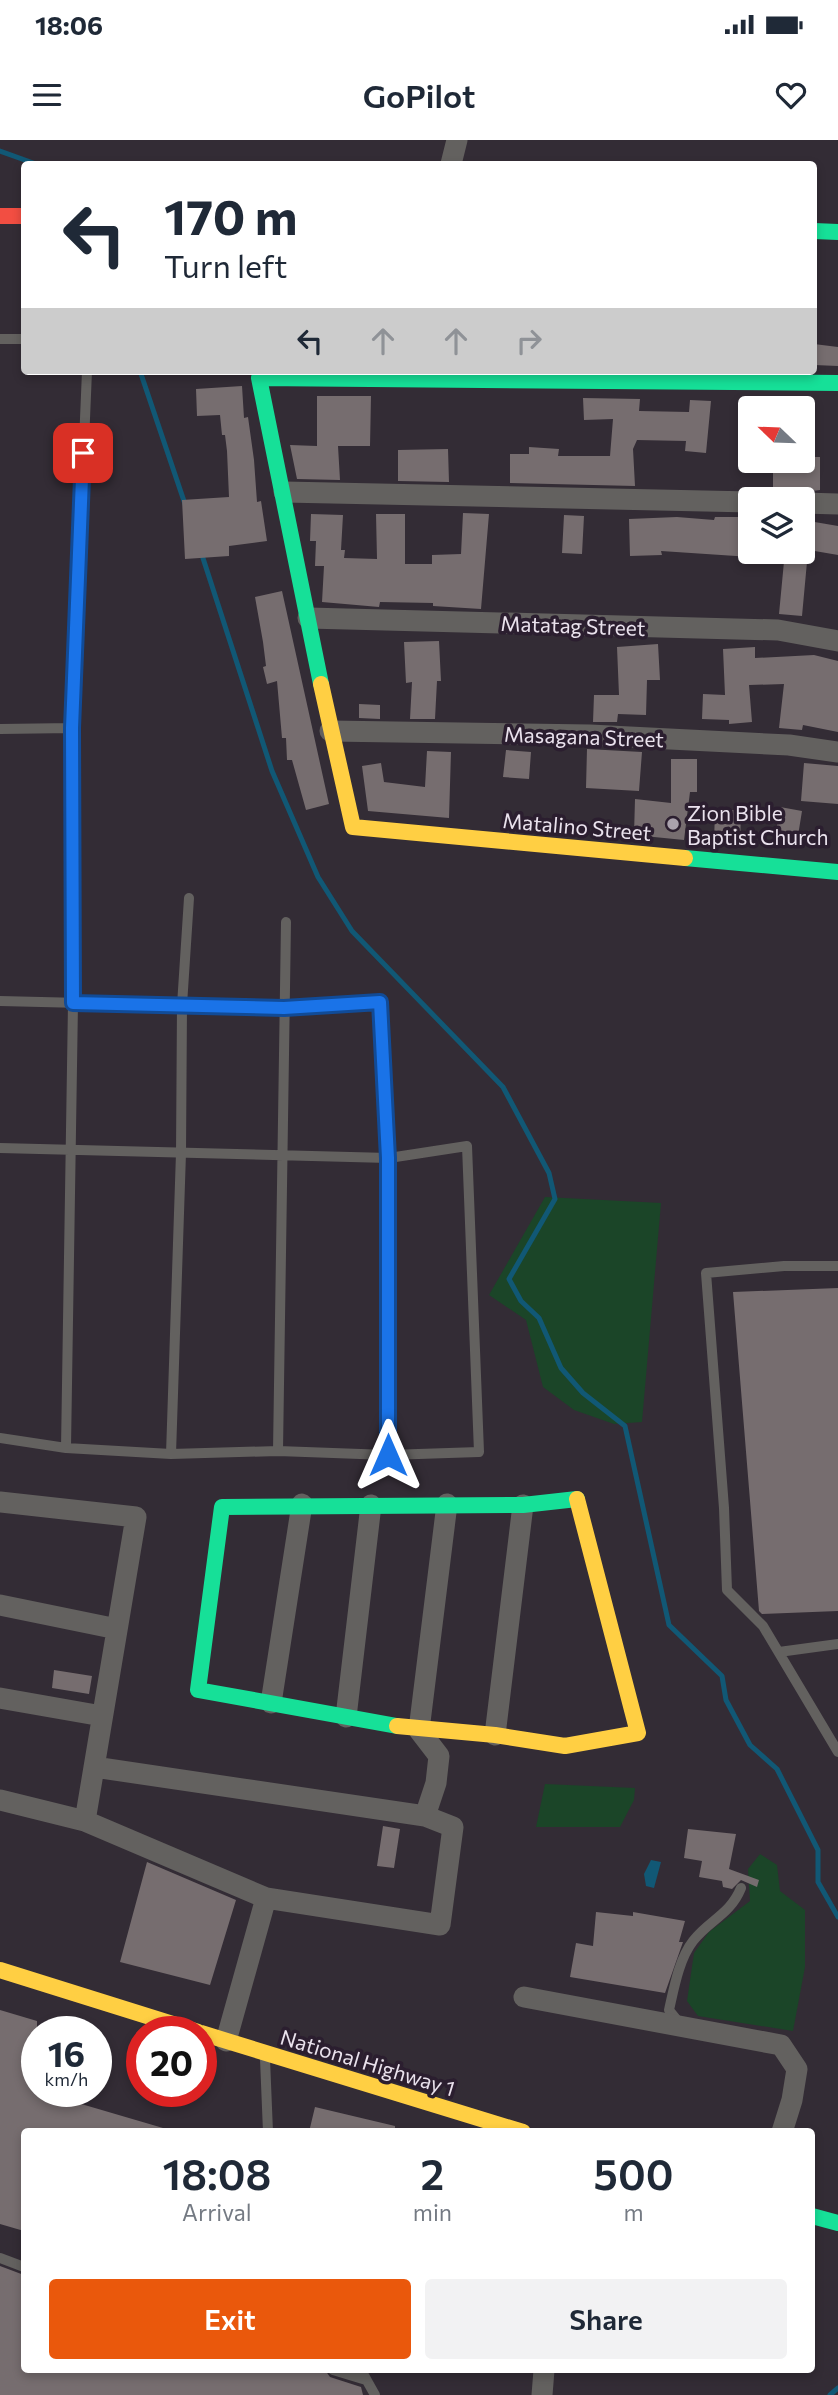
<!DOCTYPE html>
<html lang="en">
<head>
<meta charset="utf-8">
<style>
  body { margin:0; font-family:Commissioner,sans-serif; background:#f2f2f3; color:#1f2937; height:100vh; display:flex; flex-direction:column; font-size:26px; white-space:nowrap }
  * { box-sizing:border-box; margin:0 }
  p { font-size:23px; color:#747a83 }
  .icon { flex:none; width:38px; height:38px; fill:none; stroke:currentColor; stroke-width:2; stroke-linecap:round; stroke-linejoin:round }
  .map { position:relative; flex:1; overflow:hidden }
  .drawer { position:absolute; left:21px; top:1988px; width:794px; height:245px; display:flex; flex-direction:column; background:#fff; border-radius:7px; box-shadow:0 4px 10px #0003 }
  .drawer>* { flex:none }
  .top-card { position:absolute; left:21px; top:21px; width:796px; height:214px; border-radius:7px; box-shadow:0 4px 10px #0003; background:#fff; color:#1f2937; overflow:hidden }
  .needle { width:46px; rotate:293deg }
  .buttons { position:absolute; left:738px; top:256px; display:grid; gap:14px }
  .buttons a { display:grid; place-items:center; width:77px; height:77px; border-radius:7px; background:#fff; box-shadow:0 4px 10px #0003; font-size:35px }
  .speed { position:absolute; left:21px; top:1876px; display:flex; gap:14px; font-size:35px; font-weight:700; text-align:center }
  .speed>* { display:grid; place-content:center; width:91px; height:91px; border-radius:50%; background:#fff; box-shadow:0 4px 10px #0003; line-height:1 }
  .speed small { font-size:18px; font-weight:400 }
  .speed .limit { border:10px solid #d22; background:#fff; color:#111 }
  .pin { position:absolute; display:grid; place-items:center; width:60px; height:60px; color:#fff; margin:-30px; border-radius:14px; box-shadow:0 4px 10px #0006 }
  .me { position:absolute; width:77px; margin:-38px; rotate:0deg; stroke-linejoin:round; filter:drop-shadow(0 0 5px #0008) }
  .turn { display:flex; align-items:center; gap:24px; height:147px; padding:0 28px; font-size:32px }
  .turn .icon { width:91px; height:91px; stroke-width:2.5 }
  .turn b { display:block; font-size:49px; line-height:60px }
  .lanes { display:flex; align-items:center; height:66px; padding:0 28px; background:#0003; justify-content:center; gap:35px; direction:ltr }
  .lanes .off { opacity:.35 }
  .eta { display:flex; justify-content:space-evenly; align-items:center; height:119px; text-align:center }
  .eta b { font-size:42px; font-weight:600; line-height:49px }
  .cta { display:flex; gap:14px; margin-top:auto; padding:14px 28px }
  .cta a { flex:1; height:80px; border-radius:7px; background:#ea580c; color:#fff; font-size:28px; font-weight:600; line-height:80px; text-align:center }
  .cta a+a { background:#f2f2f3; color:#1f2937 }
  .status { display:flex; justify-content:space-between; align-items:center; height:49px; padding:0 35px; background:#fff; direction:ltr }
  .status svg { height:19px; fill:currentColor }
  header { display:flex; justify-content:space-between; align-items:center; height:91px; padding:0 28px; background:#fff; font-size:32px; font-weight:600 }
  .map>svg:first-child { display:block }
  .green { fill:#1b4528 }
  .water { fill:#115875 }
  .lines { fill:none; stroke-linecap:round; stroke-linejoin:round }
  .stream { stroke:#115875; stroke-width:5 }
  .building { fill:#766d6f }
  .lane { stroke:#63615f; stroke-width:10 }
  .street { stroke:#63615f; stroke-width:21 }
  .fast { stroke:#16e098; stroke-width:16 }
  .slow { stroke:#ffcf43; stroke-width:16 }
  .jam { stroke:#f24e42; stroke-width:16 }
  .route-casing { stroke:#114b97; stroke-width:18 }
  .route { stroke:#1a73e8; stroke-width:12 }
  .poi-dot { fill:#aaa2ad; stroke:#2b1e2f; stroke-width:2.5 }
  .labels { text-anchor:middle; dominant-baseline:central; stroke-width:7; stroke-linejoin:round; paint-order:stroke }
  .street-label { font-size:21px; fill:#eae2ed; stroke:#2b1e2f }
  .poi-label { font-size:21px; fill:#eae2ed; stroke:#2b1e2f; text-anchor:start }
</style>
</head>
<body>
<div class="status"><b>18:06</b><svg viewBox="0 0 49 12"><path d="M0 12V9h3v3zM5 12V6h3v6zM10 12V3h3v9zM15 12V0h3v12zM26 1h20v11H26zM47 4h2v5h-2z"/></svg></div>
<header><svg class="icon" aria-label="menu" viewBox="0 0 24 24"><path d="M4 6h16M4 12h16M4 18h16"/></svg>GoPilot<svg class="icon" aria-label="heart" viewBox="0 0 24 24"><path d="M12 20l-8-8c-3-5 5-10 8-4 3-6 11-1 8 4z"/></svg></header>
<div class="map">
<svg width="838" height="2255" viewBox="0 0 838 2255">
  <rect width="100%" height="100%" fill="#332c35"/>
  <path class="green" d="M545 1057 661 1063 642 1282 614 1284 574 1270 543 1247 526 1180 489 1155Z
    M545 1644 635 1648 634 1660 620 1687H536Z
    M760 1714 777 1725 780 1751 805 1770V1827L793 1891 698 1876 687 1861 694 1813 709 1792 750 1761 748 1729Z"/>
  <path class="water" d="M651 1720 661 1722 654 1748 646 1746 644 1734Z"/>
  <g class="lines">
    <path class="stream" d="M0 11 36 24
      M140 231 186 367
      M201 412 272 631 318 737 352 791 503 947 549 1033 555 1059 509 1139 521 1161 539 1178 561 1228 583 1253 625 1286 669 1485 722 1536 726 1560 750 1605 777 1629 818 1710V1742L838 1777
      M830 2255 838 2248"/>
  </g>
  <path class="building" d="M814 204 838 207V226L814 225Z
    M242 246 244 278 248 277 254 320 257 362 261 361 267 401 229 406V416L185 419 182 360 229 357 227 311 225 295H222L220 275 197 276 196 249Z
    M317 256H371L370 306H338L340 340 297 339 290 305 317 306Z
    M583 258 640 259 639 271 689 272 690 260 711 261 706 313 685 311 686 301 637 300 633 309 635 346 510 343V314H529V307L559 309 558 316H610L613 279 584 280Z
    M448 309 449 342 398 341V310Z
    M803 317H820V350L773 356V320H803Z
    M463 373 489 374 481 469 433 466V463L380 462 379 467 322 462 324 426H315L316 401H310L311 374 343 375 341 410H345L344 418 377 419 376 374H405V424H432V415L461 414Z
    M564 375 584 376 582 414 562 413Z
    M677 377 714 380 715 377H751V417L661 411 662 415 630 416 629 379Z
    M803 380 838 386V415L803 409Z
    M785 411H808L802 476 779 474Z
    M282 451 329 664 306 670 292 620H287L286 598H282L277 541 267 544 263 527 266 526 263 502 255 457Z
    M439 501 441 541H437L435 579H410L412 542 406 543 404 502Z
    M658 504 660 540H647L646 575 618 574 617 582H593L594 555H619L617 507Z
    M755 507V518L814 515 838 521V592L803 585 802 590 779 588 784 544 749 545 752 582 729 584V580L702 579 703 554 725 555 723 509Z
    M359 564 380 565V579L359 578Z
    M587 609 642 612 639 651 586 648Z
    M506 610 531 612 529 639 503 637Z
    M427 611 451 612 449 678 368 671 362 626 381 623 384 642 425 647Z
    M671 619H697V652H690L684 700 634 695 635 659 671 663Z
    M804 623 838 626V664L801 661Z
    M780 667 802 671 796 708 774 705Z
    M715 670H741L740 705 714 703Z
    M838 1148V1471L762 1474 759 1471 733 1152Z
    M54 1530 92 1536 89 1554 52 1548Z
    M383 1686 400 1689 394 1728 377 1726Z
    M688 1689 736 1694 729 1729 759 1740 757 1747 741 1740 732 1749 723 1747 722 1741 699 1737 702 1721 684 1718Z
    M147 1722 236 1760 210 1845 120 1822Z
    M596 1772 633 1776V1772L685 1781 679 1802H683L665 1853 570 1837 576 1803 593 1806Z
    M0 1870 37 1881V1935L32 1947 37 1951 163 1988V1992H24V2091L0 2084Z
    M315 1967 395 1986V1992H309Z
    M0 2126 24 2135V2230H325L330 2237 361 2247 363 2255H0Z"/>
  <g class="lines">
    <path class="lane" d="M0 199H24
      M0 589 72 588
      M0 861 284 868 380 862 389 1018 388 1315
      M0 1008 389 1018 467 1006 479 1312 388 1315 278 1311 171 1314 66 1308 0 1298
      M838 1126H784L706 1133 724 1368 727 1450 763 1486 838 1612
      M66 1308 73 863 72 588 87 231
      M278 1311 286 782
      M171 1314 181 1013 182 865 189 758
      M779 1512 838 1504
      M681 1885 669 1870C674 1848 679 1819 693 1801 709 1780 730 1775 741 1748
      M265 1919 268 1992
      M0 2118 24 2127
      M333 2230 366 2240
      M361 2230 375 2255"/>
    <path class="street" d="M451 24 457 0
      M284 352 751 362
      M803 363 838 364
      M308 478 778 490 838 501
      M330 591 590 595 789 605 838 612
      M0 1362 136 1377 85 1681
      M0 1465 117 1489
      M0 1558 102 1576
      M271 1563 302 1364
      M346 1577 371 1365
      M495 1595 523 1365
      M0 1660 85 1681 266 1758 440 1785 453 1687 425 1676 94 1627
      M425 1676 436 1643 439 1616 419 1590 447 1364
      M524 1857 781 1905 797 1929 792 1960 782 1992
      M226 1901 266 1758
      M542 2255 544 2230"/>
    <path class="fast" d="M814 91 838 92
      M321 544 259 238 838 243
      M685 718 838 732
      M397 1586 198 1550 222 1367 523 1365 577 1359
      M812 2076 838 2083"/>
    <path class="slow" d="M321 544 353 687 685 718
      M397 1586 495 1595 565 1606 638 1593 577 1359
      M0 1830 198 1892
      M201 1893 523 1992"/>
    <path class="jam" d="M0 76H24"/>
  </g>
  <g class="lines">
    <defs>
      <path id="route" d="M83 313 72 588 73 863 284 868 380 862 388 1018V1315"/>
    </defs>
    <use href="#route" class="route-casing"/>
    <use href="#route" class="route"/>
  </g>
  <circle class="poi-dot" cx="673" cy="684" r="7"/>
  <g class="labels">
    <g class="street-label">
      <text transform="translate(573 485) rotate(2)">Matatag Street</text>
      <text transform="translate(584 596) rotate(2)">Masagana Street</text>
      <text transform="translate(577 686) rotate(5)">Matalino Street</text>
      <text transform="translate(368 1922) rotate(17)">National Highway 1</text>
    </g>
    <g class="poi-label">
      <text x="687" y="672">Zion Bible<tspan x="687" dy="24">Baptist Church</tspan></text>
    </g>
  </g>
</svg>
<div class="buttons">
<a><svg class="needle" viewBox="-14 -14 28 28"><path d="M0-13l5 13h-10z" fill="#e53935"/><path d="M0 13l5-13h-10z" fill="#747a83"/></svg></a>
<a><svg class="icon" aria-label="layers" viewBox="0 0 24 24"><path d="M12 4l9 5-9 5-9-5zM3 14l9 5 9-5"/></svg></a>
</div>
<div class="speed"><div>16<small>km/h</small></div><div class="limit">20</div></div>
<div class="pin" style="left:83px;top:313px;background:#d93025"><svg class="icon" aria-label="arrive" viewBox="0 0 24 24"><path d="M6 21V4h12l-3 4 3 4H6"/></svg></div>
<svg class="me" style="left:388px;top:1315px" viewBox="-20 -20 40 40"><path d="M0-17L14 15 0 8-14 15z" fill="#1a73e8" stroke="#fff" stroke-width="4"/></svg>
<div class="top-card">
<div class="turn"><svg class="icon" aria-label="left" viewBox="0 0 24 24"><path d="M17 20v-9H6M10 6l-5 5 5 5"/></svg><div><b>170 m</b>Turn left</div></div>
<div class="lanes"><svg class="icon" aria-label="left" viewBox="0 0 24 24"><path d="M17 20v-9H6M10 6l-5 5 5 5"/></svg><svg class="icon off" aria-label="ahead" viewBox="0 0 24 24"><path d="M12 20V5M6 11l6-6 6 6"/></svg><svg class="icon off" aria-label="ahead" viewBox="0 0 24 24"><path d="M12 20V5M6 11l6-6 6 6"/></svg><svg class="icon off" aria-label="right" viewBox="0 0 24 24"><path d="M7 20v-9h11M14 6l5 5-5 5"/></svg></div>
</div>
<section class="drawer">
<div class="eta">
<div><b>18:08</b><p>Arrival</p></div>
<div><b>2</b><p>min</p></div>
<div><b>500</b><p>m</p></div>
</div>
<div class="cta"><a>Exit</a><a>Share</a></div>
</section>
</div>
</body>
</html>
